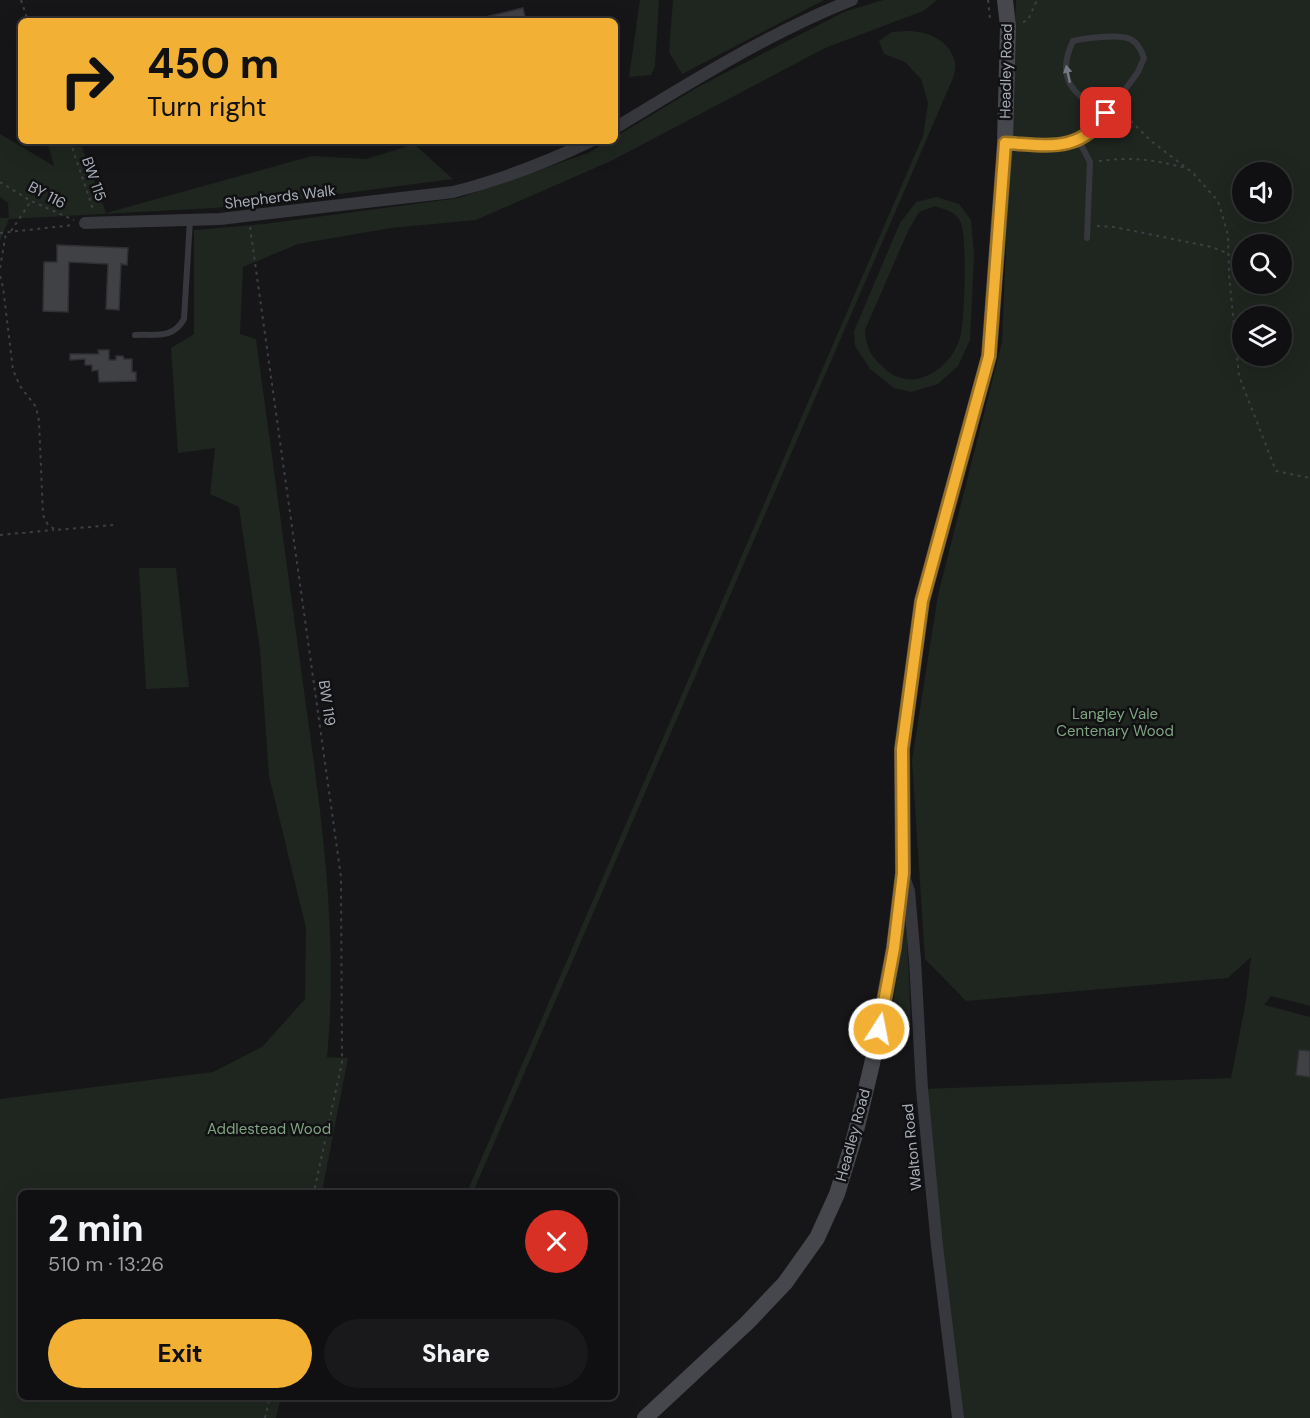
<!DOCTYPE html>
<html lang="en">
<head>
<meta charset="utf-8">
<style>
  body { margin:0; font-family:"DM Sans",sans-serif; background:#19191b; color:#f1f3f6; height:100vh; display:flex; flex-direction:column; font-size:22px; white-space:nowrap }
  * { box-sizing:border-box; margin:0 }
  p { font-size:20px; color:#9c9d9f }
  .icon { flex:none; width:33px; height:33px; fill:none; stroke:currentColor; stroke-width:2; stroke-linecap:round; stroke-linejoin:round }
  .map { position:relative; flex:1; overflow:hidden }
  .panel { position:absolute; left:18px; top:1190px; width:600px; height:210px; display:flex; flex-direction:column; background:#101012; border-radius:9px; box-shadow:0 6px 24px #0002,0 0 0 2px #303032 }
  .panel>* { flex:none }
  .banner { position:absolute; left:18px; top:18px; width:600px; height:126px; border-radius:9px; box-shadow:0 6px 24px #0002,0 0 0 2px #303032; background:#f2b134; color:#111; overflow:hidden }
  .buttons { position:absolute; left:1232px; top:162px; display:grid; gap:12px }
  .buttons a { display:grid; place-items:center; width:60px; height:60px; border-radius:50%; background:#101012; box-shadow:0 6px 24px #0002,0 0 0 2px #303032; font-size:30px }
  .pin { position:absolute; display:grid; place-items:center; width:51px; height:51px; color:#fff; margin:-26px; border-radius:12px; box-shadow:0 3px 9px #0006 }
  .me { position:absolute; width:66px; margin:-33px; rotate:11deg; stroke-linejoin:round; filter:drop-shadow(0 0 4px #0008) }
  .turn { display:flex; align-items:center; gap:21px; height:126px; padding:0 30px; font-size:27px }
  .turn .icon { width:78px; height:78px; stroke-width:2.5 }
  .turn b { display:block; font-size:42px; line-height:51px }
  .round { display:grid; place-items:center; flex:none; width:63px; height:63px; border-radius:32px; background:#19191b }
  .summary { display:flex; align-items:center; justify-content:space-between; height:102px; padding:0 30px }
  h1 { font-size:36px; font-weight:800; line-height:45px }
  .cta { display:flex; gap:12px; margin-top:auto; padding:12px 30px }
  .cta a { flex:1; height:69px; border-radius:36px; background:#f2b134; color:#111; font-size:24px; font-weight:800; line-height:69px; text-align:center }
  .cta a+a { background:#19191b; color:#f1f3f6 }
  .map>svg:first-child { display:block }
  .green { fill:#1e261f; fill-rule:evenodd }
  .building { fill:#404145; stroke:#303034; stroke-width:1.5 }
  .lines { fill:none; stroke-linecap:round; stroke-linejoin:round }
  .path { stroke:#3d3f44; stroke-width:2; stroke-dasharray:3 4.5; stroke-linecap:butt }
  .lane { stroke:#37383d; stroke-width:6 }
  .street { stroke:#37383d; stroke-width:12 }
  .secondary { stroke:#45474d; stroke-width:16 }
  .oneway { fill:#757881 }
  .route-casing { stroke:#9d7322; stroke-width:15 }
  .route { stroke:#f2b134; stroke-width:10 }
  .labels { text-anchor:middle; dominant-baseline:central; stroke-width:5; stroke-linejoin:round; paint-order:stroke }
  .street-label { font-size:15px; fill:#a8adb8; stroke:#111113 }
  .park-label { font-size:15px; fill:#7fa381; stroke:#111113 }
</style>
</head>
<body>
<div class="map">
<svg width="1310" height="1418" viewBox="0 0 1310 1418">
  <rect width="100%" height="100%" fill="#161618"/>
  <path class="green" d="M640 0H659L655 66 651 75 629 77Z
    M673 0H824L682 74 669 52Z
    M883 0H937L923 11 825 48 613 160 476 220 391 228 298 244 243 267 240 334 256 339C272 456 288 573 304 691 321 812 339 935 327 1057L348 1058 322 1192H21V1396L281 1397 276 1418H0V1099L213 1072 262 1047 305 999 306 928 269 776 260 649 239 507 210 494 215 448 178 453 171 348 194 334V230L264 224 459 198 588 153 608 141H615V137L698 87 844 12Z
    M1016 0H1310V1006L1271 996 1264 1005 1310 1017V1418H959L922 1089 1231 1078 1246 1001 1251 957 1228 978 966 1001 925 959 912 760 938 595 1002 342ZM1242 172H1281V212H1242ZM1242 244H1281V284H1242ZM1242 316H1281V356H1242Z
    M907 31C927 31 951 40 955 63 956 68 954 74 953 78L473 1192H467L923 136 928 103 921 79 905 62 884 54 879 41 892 32Z
    M0 134 54 166 48 144 82 147 106 213 312 156 367 159 414 144 453 179 270 203 214 208 9 219 0 241V218H9L8 203 0 197Z
    M937 197 959 204 971 220 974 255 970 340 958 366 938 384 911 392 894 388 870 369 855 346 854 331 900 223 916 202ZM935 206C946 210 956 211 961 223 967 236 965 324 960 338 954 356 942 370 924 377 913 381 899 380 889 372 873 359 867 352 865 330L908 231 919 212Z
    M139 568H176L189 687 146 689Z
    M906 914 911 1025 890 1023Z"/>
  <path class="building" d="M523 8 526 21H469Z
    M57 245 128 248 127 265 121 264 119 310 106 309 108 264 69 262 68 312 43 311 44 262H57Z
    M98 350H109V360H116V356H123L124 359H132V372H136V381L99 382 98 370 92 371V365H85V359L70 360V354H99Z
    M1299 1050 1310 1051V1077L1296 1075Z"/>
  <g class="lines">
    <path class="path" d="M21 0 28 21
      M988 0 990 19 992 20
      M1023 22 1028 20 1037 0
      M1117 116 1128 118 1151 141 1193 173 1218 201 1228 235 1229 275 1239 376 1276 471 1310 478
      M70 141 93 209
      M1099 161C1133 157 1152 159 1185 168
      M0 182 31 201 74 220
      M1097 226 1114 227 1212 247 1229 254
      M250 227 341 877 342 1062 314 1192
      M11 231 31 201
      M0 233 73 225
      M0 268 6 233
      M0 276 3 287 13 370 20 386 36 407 39 421 43 515 48 525 56 530 113 525
      M0 535 54 530
      M265 1418 270 1396"/>
    <path class="lane" d="M1079 141 1090 162 1087 238
      M1005 143 1057 146 1079 141 1099 125 1138 72 1144 58C1141 50 1138 43 1130 39 1118 34 1085 38 1073 41 1055 79 1073 95 1106 113
      M135 335C156 334 173 339 184 319L190 220"/>
    <path class="street" d="M615 128C692 81 769 33 852 0
      M85 223 220 219 453 192C501 180 547 162 591 141
      M904 877 909 891 915 960 922 1089 937 1246 958 1418"/>
    <path class="secondary" d="M645 1418 747 1323 785 1283 817 1238 837 1194 855 1135 872 1064 894 948 903 873 902 749 922 601 989 356 1005 143 1008 26 1005 0"/>
  </g>
  <defs><path id="oneway-solid" d="M-6-.8H1V-3.2L6.5 0L1 3.2V.8H-6Z" transform="scale(1.5)"/></defs>
  <use class="oneway" href="#oneway-solid" transform="translate(1068 74) rotate(-102)"/>
  <g class="lines">
    <defs>
      <path id="route" d="M879 1029 894 948 903 873 902 749 922 601 989 356 1005 143C1046 145 1081 154 1106 113"/>
    </defs>
    <use href="#route" class="route-casing"/>
    <use href="#route" class="route"/>
  </g>
  <g class="labels">
    <g class="street-label">
      <text transform="translate(1006 71) rotate(-89)">Headley Road</text>
      <text transform="translate(94 179) rotate(71)">BW 115</text>
      <text transform="translate(47 195) rotate(28)">BY 116</text>
      <text transform="translate(280 197) rotate(-7)">Shepherds Walk</text>
      <text transform="translate(327 703) rotate(82)">BW 119</text>
      <text transform="translate(853 1135) rotate(-75)">Headley Road</text>
      <text transform="translate(912 1147) rotate(-96)">Walton Road</text>
    </g>
    <g class="park-label">
      <text x="1115" y="714">Langley Vale<tspan x="1115" dy="17">Centenary Wood</tspan></text>
      <text x="269" y="1129">Addlestead Wood</text>
    </g>
  </g>
</svg>
<div class="buttons">
<a><svg class="icon" aria-label="sound" viewBox="0 0 24 24"><path d="M4 9h4l5-4v14l-5-4H4zM17 9q2 3 0 6"/></svg></a>
<a><svg class="icon" aria-label="search" viewBox="0 0 24 24"><circle cx="10" cy="10" r="6"/><path d="M15 15l6 6"/></svg></a>
<a><svg class="icon" aria-label="layers" viewBox="0 0 24 24"><path d="M12 4l9 5-9 5-9-5zM3 14l9 5 9-5"/></svg></a>
</div>
<div class="pin" style="left:1106px;top:113px;background:#d93025"><svg class="icon" aria-label="arrive" viewBox="0 0 24 24"><path d="M6 21V4h12l-3 4 3 4H6"/></svg></div>
<svg class="me" style="left:879px;top:1029px" viewBox="-20 -20 40 40"><circle r="17" fill="#f2b134" stroke="#fff" stroke-width="3"/><path d="M0-11L8 9 0 5-8 9z" fill="#fff"/></svg>
<div class="banner">
<div class="turn"><svg class="icon" aria-label="right" viewBox="0 0 24 24"><path d="M7 20v-9h11M14 6l5 5-5 5"/></svg><div><b>450 m</b>Turn right</div></div>
</div>
<section class="panel">
<div class="summary"><div><h1>2 min</h1><p>510 m · 13:26</p></div><a class="round" style="background:#d93025;color:#fff"><svg class="icon" aria-label="close" viewBox="0 0 24 24"><path d="M6 6l12 12M18 6L6 18"/></svg></a></div>
<div class="cta"><a>Exit</a><a>Share</a></div>
</section>
</div>
</body>
</html>
